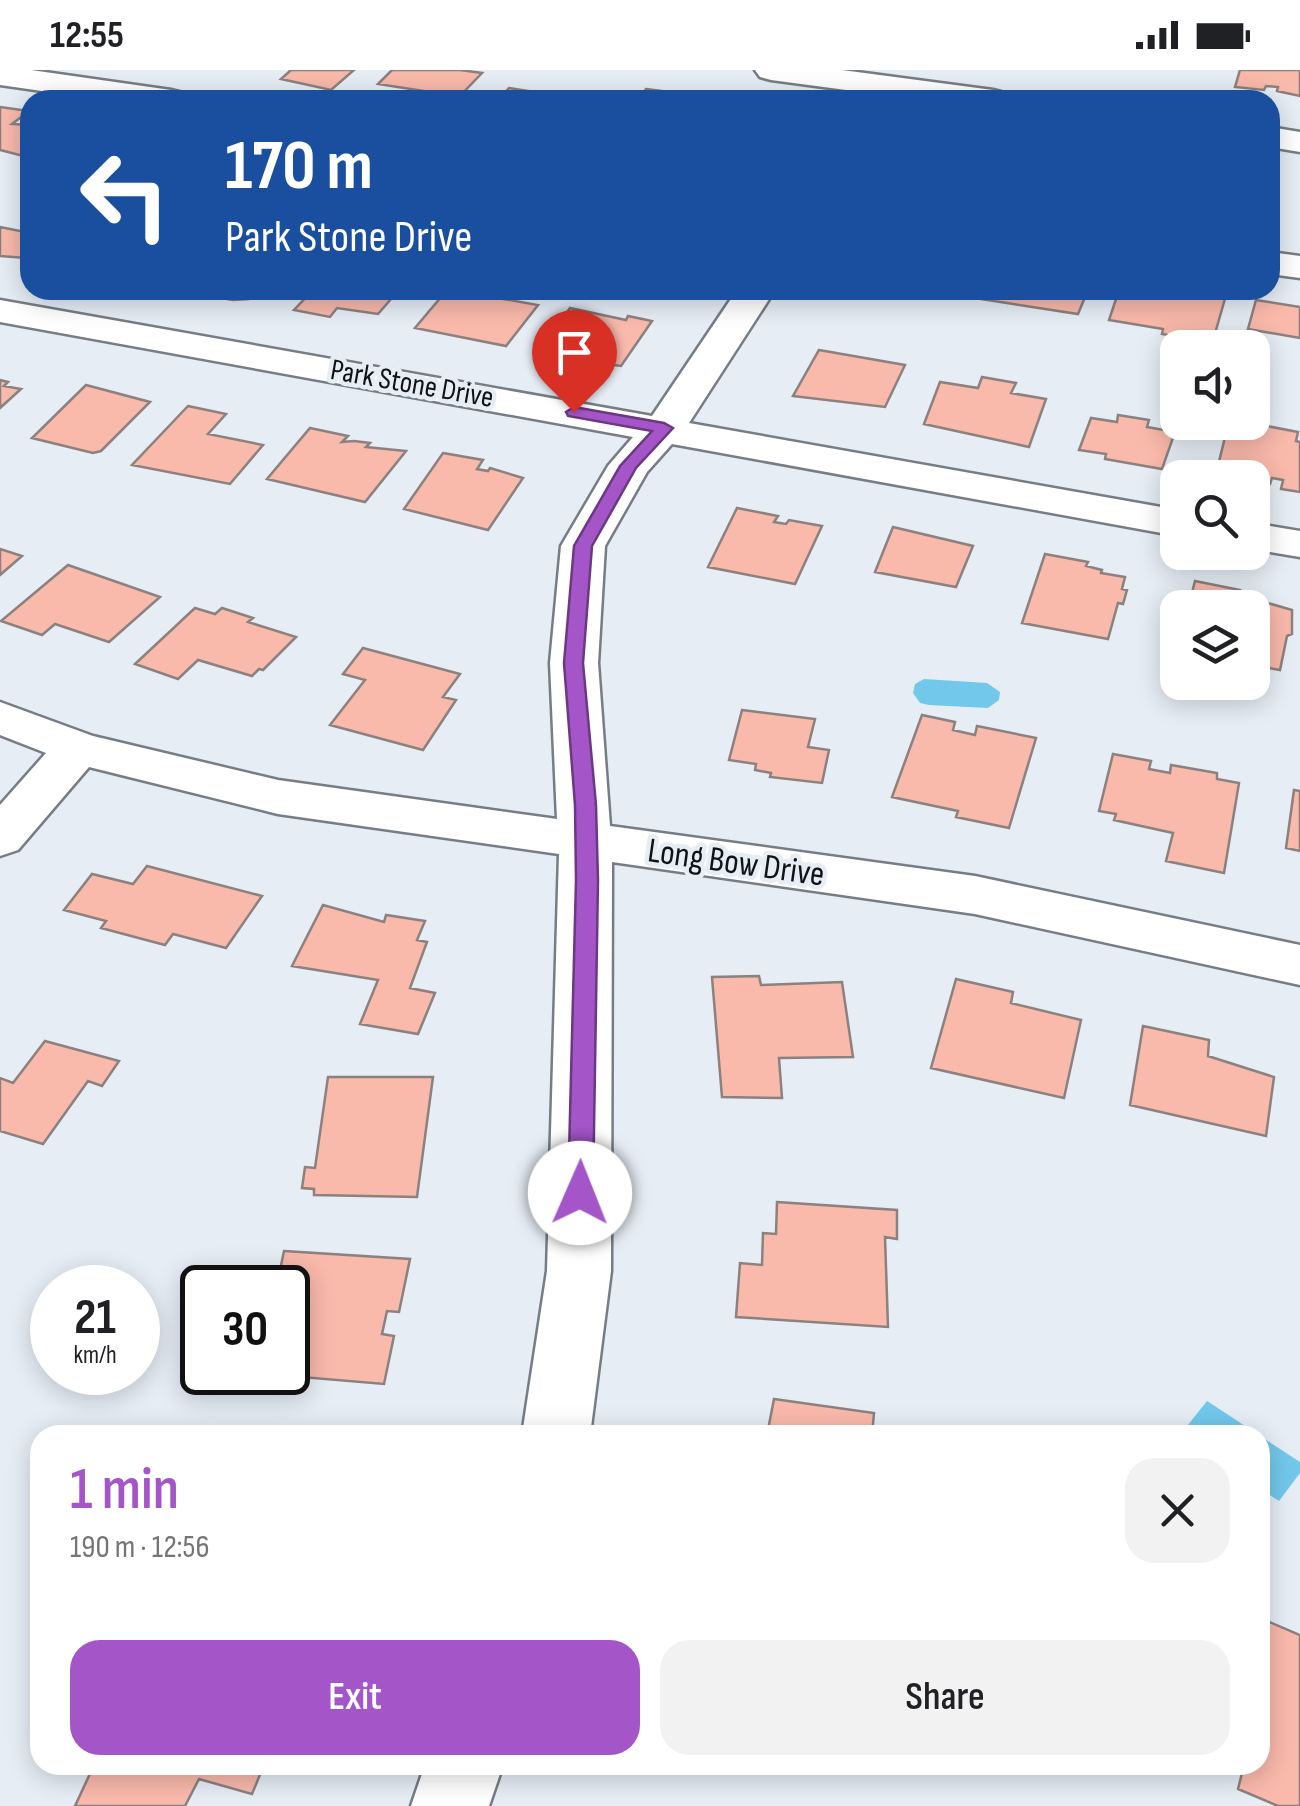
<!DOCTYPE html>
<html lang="en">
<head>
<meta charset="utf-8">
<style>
  body { margin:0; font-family:"Sofia Sans Condensed",sans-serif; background:#f2f2f2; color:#202124; height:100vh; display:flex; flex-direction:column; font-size:38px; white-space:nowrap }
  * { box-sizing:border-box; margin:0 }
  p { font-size:32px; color:#757577 }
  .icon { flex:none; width:55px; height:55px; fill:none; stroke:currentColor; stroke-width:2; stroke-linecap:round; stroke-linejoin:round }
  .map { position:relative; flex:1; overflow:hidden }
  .details { position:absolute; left:30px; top:1355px; width:1240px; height:350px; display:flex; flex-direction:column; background:#fff; border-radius:30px; box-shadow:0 5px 25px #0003 }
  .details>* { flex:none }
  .hud { position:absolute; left:20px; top:20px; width:1260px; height:210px; border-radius:30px; box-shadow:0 5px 25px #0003; background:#1a4fa0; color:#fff; overflow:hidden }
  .controls { position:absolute; left:1160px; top:260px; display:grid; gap:20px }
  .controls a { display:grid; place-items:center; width:110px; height:110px; border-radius:20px; background:#fff; box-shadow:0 5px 25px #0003; font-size:50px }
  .speed { position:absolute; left:30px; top:1195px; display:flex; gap:20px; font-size:50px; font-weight:700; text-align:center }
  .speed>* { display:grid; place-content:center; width:130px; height:130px; border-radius:50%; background:#fff; box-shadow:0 5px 25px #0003; line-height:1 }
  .speed small { font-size:25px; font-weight:400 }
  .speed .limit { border:5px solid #111; border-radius:15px; background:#fff; color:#111 }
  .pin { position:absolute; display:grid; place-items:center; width:85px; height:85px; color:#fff; margin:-102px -42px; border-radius:50% 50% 50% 0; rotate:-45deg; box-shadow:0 0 10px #0007 }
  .pin .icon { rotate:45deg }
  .me { position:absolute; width:110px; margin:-55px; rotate:1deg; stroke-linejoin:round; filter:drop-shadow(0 0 8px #0008) }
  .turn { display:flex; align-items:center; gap:35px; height:210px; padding:0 40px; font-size:45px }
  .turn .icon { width:130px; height:130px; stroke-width:2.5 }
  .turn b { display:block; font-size:70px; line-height:85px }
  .round { display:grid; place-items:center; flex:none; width:105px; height:105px; border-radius:30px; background:#f2f2f2 }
  .head { display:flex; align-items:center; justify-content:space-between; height:170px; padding:0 40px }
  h1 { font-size:60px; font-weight:600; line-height:75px; color:#a456c8 }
  .primary-button { display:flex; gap:20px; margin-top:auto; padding:20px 40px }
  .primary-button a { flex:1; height:115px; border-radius:30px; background:#a456c8; color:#fff; font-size:40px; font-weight:600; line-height:115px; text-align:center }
  .primary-button a+a { background:#f2f2f2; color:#202124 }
  .status { display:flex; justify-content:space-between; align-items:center; height:70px; padding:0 50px; background:#fff; direction:ltr }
  .status svg { height:28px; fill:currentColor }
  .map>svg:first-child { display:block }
  .water { fill:#72c8eb }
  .building { fill:#f9b9ab; stroke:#8b817f; stroke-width:2.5 }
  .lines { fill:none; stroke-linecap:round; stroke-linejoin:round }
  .street-casing { stroke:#777d84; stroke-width:5 }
  .secondary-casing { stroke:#777d84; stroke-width:5 }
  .street { fill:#fff; fill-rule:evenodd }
  .secondary { fill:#fff; fill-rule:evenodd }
  .route { fill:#a456c8; stroke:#6b3882; stroke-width:2.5 }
  .labels { text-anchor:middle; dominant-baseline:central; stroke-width:9; stroke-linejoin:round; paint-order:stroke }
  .far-street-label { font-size:30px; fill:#101215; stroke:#e6edf5 }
  .street-label { font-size:35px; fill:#101215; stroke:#e6edf5 }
</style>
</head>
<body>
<div class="status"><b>12:55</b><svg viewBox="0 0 49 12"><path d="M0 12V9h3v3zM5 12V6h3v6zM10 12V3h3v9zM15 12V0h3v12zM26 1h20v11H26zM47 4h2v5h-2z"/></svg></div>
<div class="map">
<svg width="1300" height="1736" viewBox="0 0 1300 1736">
  <rect width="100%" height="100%" fill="#e6edf5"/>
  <path class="water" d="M924 609 987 613 1000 622 999 630 988 638 929 635 920 633 913 623 915 614Z
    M1207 1331 1259 1365H1180Z
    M1260 1366 1300 1392V1403L1279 1431 1260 1419Z"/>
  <path class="building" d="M291 0H354L331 20 281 9Z
    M392 0H460L482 3 456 30H415L423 21 378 14Z
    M1240 0H1300V26L1277 21 1278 17 1266 16 1264 20 1235 17Z
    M509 18 559 26 556 30H498Z
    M646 19 669 22 663 30H611L616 24 640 27Z
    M0 37 29 41 12 54 30 55 27 87 0 80Z
    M0 157 30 163V184L26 188 0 186Z
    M173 220H258L249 229 233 230Z
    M313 220H390L398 221 378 244 337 238 330 247 294 240Z
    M447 220H452L538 235 506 276 415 258Z
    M985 220H1088L1078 244 981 229Z
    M1119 220H1155L1182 227 1183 220 1226 225 1214 267 1189 263 1187 268 1162 264 1163 259 1109 250Z
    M1256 230 1300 237V268L1248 259Z
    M570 238 626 250 628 246 652 251 621 296 579 290 583 285 542 278Z
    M819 280 905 295 885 337 793 326Z
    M982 307 1016 313 1011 323 1046 329 1029 377 924 354 940 312 978 318Z
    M0 310 8 312 4 316 21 319 0 338Z
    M86 315 150 332 101 381 93 383 32 368Z
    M188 336 226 344 208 364 263 375 230 414 132 395Z
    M1118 345 1149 350 1147 357 1175 362 1162 399 1105 389 1106 384 1079 380 1091 348 1117 352Z
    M1251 353 1298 362 1296 371 1300 372V422L1281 419 1283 410 1272 408 1270 414 1252 411V408L1216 404 1227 359 1250 363Z
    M310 358 348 366 342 372 354 371 370 373 366 377 406 381 365 432 267 409Z
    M443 383 483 390 477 399 488 401 490 398 523 408 488 460 404 439Z
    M737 438 778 446 774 452 786 454 789 450 822 456 795 514 708 497Z
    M893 457 973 476 956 517 875 502Z
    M0 479 22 486 0 505Z
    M1045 484 1088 492 1086 496 1102 500 1101 503 1125 507 1122 519 1127 520 1123 534 1118 533 1108 569 1022 553Z
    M68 495 160 527 109 572 55 554 42 565 1 551Z
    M1195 511 1240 520V525L1292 540V564L1287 566 1280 600 1252 595V538H1188Z
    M195 538 215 544 222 538 253 548 248 552 296 567 263 600 259 599 252 606 198 590 178 609 135 594Z
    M363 578 460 604 443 627 456 630 423 680 330 655 365 610 343 604Z
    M742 640 815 649 808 677 829 680 822 713 770 707 771 703 755 700 756 694 729 690Z
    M922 645 955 652 953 660 975 665 977 656 1036 668 1009 758 956 747 958 741 892 727Z
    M1113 684 1151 691 1149 699 1170 703 1171 695 1217 703V709L1239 713 1224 803 1166 791 1173 763 1114 750 1116 744 1099 741Z
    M1294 720 1300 721V781L1286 778Z
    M147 796 262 826 226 878 173 864 165 875 101 858 106 851 64 840 92 804 133 814Z
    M323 835 384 852 386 845 425 851 417 870 427 872 410 918 435 923 418 964 360 954 378 910 292 896Z
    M759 906 761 915 842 912 853 987 779 988 782 1028 722 1027 712 907Z
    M956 909 1013 922 1011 933 1081 950 1064 1028 931 998Z
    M1143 956 1209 970 1208 986 1274 1007 1266 1066 1130 1035Z
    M45 971 119 991 102 1016 88 1011 43 1074 0 1061V1008L13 1013Z
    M328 1007H433L417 1127 314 1125V1119L302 1118 305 1097 315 1098Z
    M777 1132 897 1140V1169L885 1167 888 1257 736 1247 740 1193 762 1195 763 1163 776 1164Z
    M284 1181 410 1189 399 1242 387 1241 382 1264 394 1266 384 1314 243 1302H288V1218H271L278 1210Z
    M774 1329 874 1343 872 1365H767Z
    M1260 1548 1300 1565V1736H1278L1238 1719 1244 1695H1260V1632L1267 1606 1260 1603Z
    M94 1695H264L252 1724 199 1709 185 1736H75Z"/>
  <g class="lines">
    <defs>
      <path id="street" d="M0 0H31L171 20 183 23 187 30H105L0 15Z
        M1270 182 1300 186V208L1270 204Z
        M737 220H775L689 353 1178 440V466L672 374 647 402 605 476 598 593 610 756 975 806 1300 875V915L975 844 612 792 611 1201 590 1365H522L547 1201 559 784 278 744 89 697 18 780 0 786V735L46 683 0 665V632L93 666 278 710 557 749 550 593 561 476 608 396 633 367 0 252V230L652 346Z
        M1252 453 1300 461V487L1252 479Z
        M425 1695H503L489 1736H411Z"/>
      <path id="secondary" d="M755 0H842L993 20 1005 23 1009 30H921L771 10 760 7Z
        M1270 57 1300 62V82L1270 77Z"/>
    </defs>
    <use href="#street" class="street-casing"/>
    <use href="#secondary" class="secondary-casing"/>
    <use href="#street" class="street"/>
    <use href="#secondary" class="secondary"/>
  </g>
  <path class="route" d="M574 337 664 353 673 358 636 398 592 476 583 593 596 735 598 810 593 1123 590 1130H571L568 1123 576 810 575 735 564 593 574 476 620 396 652 361 568 346 566 342Z"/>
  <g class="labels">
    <g class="far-street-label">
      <text transform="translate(412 314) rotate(10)">Park Stone Drive</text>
    </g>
    <g class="street-label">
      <text transform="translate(736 793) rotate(8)">Long Bow Drive</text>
    </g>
  </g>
</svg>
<div class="controls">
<a><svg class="icon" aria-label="sound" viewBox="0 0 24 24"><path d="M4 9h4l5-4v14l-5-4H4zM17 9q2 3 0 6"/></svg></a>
<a><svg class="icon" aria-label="search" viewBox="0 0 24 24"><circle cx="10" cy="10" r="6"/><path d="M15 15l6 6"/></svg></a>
<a><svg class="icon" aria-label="layers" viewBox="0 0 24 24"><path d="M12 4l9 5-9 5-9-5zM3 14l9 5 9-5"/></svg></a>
</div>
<div class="speed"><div>21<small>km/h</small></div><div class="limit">30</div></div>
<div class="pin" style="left:574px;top:342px;background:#d93025"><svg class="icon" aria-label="arrive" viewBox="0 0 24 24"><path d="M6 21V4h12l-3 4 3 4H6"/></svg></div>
<svg class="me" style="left:580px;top:1123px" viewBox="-20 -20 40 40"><circle r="19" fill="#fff"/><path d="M0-13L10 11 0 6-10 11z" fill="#a456c8"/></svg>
<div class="hud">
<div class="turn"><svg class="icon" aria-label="left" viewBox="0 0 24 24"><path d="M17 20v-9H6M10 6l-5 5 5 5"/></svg><div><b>170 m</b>Park Stone Drive</div></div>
</div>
<section class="details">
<div class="head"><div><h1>1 min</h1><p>190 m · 12:56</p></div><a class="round"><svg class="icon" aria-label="close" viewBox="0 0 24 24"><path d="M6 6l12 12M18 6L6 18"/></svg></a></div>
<div class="primary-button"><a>Exit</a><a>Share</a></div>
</section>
</div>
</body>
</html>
